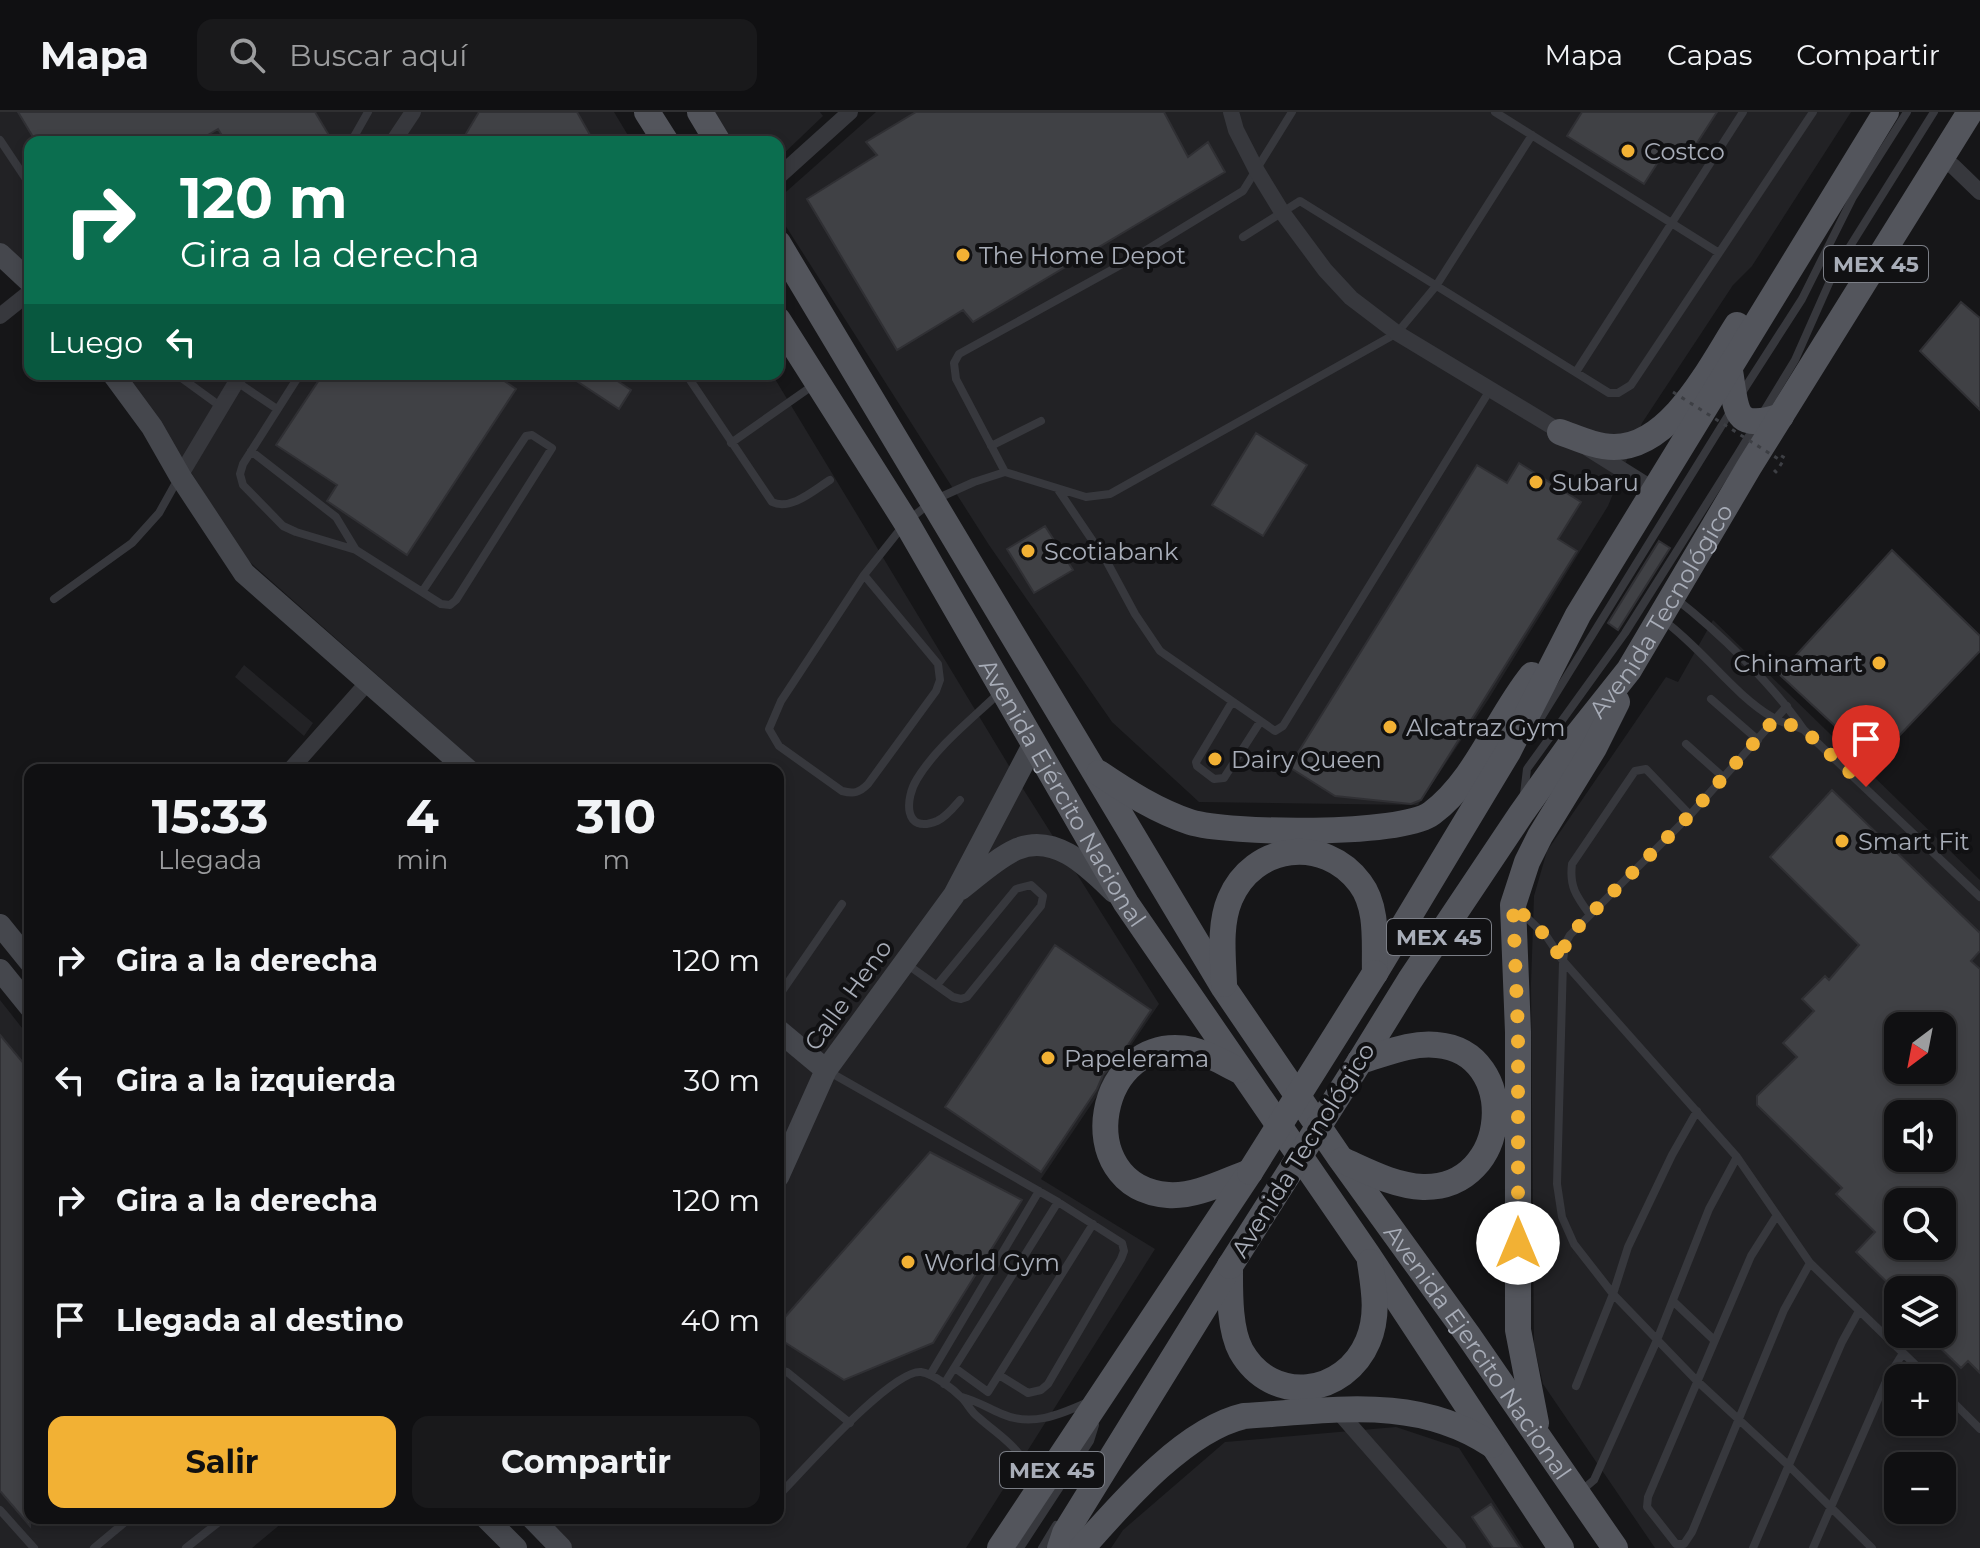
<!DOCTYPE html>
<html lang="es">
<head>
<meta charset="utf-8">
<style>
  body { margin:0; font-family:Montserrat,sans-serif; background:#19191b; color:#f1f3f6; height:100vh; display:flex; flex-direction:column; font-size:30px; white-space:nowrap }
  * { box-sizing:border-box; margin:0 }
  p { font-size:26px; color:#9c9d9f }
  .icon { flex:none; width:44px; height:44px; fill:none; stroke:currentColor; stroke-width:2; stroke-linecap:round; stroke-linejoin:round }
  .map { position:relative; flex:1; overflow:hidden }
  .drawer { position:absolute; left:24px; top:652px; width:760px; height:760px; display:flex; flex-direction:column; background:#101012; border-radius:16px; box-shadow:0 4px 12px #0003,0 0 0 2px #303032 }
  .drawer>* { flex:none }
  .hud { position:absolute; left:24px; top:24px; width:760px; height:244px; border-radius:16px; box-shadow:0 4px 12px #0003,0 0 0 2px #303032; background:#0b6e4f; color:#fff; overflow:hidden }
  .needle { width:52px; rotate:212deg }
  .buttons { position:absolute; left:1884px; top:900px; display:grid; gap:16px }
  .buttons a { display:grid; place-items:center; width:72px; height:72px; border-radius:16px; background:#101012; box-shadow:0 4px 12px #0003,0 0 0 2px #303032; font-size:40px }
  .pin { position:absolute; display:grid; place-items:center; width:68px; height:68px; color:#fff; margin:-82px -34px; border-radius:50% 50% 50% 0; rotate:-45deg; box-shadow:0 0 8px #0007 }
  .pin .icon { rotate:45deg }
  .me { position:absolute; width:88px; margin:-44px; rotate:0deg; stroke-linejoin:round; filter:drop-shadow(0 0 6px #0008) }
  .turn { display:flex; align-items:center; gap:28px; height:168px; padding:0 24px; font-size:36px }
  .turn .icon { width:104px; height:104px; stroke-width:2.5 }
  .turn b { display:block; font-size:56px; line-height:68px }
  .then { display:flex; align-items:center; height:76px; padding:0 24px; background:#0003; gap:16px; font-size:30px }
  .eta { display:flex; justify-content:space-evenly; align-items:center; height:136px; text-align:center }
  .eta b { font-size:48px; font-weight:700; line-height:56px }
  .cta { display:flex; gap:16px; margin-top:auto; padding:16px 24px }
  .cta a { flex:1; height:92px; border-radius:16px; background:#f2b134; color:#111; font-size:32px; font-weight:700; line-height:92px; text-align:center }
  .cta a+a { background:#19191b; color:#f1f3f6 }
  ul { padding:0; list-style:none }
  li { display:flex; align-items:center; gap:24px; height:120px; padding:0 24px }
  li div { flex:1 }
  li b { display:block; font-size:30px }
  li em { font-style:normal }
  header { display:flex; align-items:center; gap:48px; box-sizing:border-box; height:112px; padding:0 40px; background:#101012; border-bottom:2px solid #303032 }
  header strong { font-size:38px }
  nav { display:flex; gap:44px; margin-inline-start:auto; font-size:28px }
  .search { width:560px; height:72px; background:#19191b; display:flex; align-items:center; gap:20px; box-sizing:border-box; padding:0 28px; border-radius:16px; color:#9c9d9f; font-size:30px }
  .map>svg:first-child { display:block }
  .built { fill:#222225; fill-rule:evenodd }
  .building { fill:#404145; stroke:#303034; stroke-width:2; fill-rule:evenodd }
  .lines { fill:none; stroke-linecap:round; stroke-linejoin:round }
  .path { stroke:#3d3f44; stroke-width:3; stroke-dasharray:4 6; stroke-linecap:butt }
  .lane { stroke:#37383d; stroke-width:8 }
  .street { stroke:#37383d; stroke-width:16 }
  .secondary { stroke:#45474d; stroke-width:22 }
  .primary { stroke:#53555c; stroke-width:26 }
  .path-bridge { stroke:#3d3f44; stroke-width:3; stroke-dasharray:4 6; stroke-linecap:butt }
  .primary-bridge { stroke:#53555c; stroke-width:26 }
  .route { stroke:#f2b134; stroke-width:14; stroke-dasharray:0 25.2 }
  .poi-dot { fill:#f2b134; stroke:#111113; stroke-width:3 }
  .labels { text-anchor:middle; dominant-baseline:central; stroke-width:8; stroke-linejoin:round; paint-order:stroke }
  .shield { fill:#111113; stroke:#7b7e86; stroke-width:2 }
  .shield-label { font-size:22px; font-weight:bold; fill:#a8adb8 }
  .poi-label { font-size:24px; fill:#a8adb8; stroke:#111113; text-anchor:start }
  .street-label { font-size:24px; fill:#a8adb8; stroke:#111113 }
</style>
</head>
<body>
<header>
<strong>Mapa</strong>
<div class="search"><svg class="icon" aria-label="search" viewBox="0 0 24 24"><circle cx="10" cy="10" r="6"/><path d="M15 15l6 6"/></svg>Buscar aquí</div>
<nav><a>Mapa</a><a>Capas</a><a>Compartir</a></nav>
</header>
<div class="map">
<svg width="1980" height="1436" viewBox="0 0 1980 1436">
  <rect width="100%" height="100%" fill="#161618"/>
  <path class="built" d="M0 0H614L632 30H30V173L0 143Z
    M714 0H820L823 4 778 47V30H732Z
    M876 0H1851L1752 154 1733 173 1642 311 1608 394 1488 588 1418 693 1199 690 1112 610 989 433 778 102V87Z
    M114 262H772L1020 672 1159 892 1041 1067 1155 1137 966 1436H570L541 1406H778V658H484L243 444 174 333Z
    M1713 508 1980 768V1436H1655L1543 1272 1534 1233 1531 872 1534 784 1547 739 1666 565 1678 570ZM1898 914H1942V958H1898ZM1898 1002H1942V1046H1898ZM1898 1090H1942V1134H1898ZM1898 1178H1942V1222H1898ZM1898 1266H1942V1310H1898ZM1898 1354H1942V1398H1898Z
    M244 553 313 611 304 624 235 565Z
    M0 888 30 926V1406H288L252 1436H0Z
    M1396 1315 1459 1336 1524 1436H1111L1123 1418 1225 1330Z"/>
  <path class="building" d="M18 0H315L333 30H226L218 17 196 30H36Z
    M479 0H577L594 30H461Z
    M916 0H1164L1188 45 1208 30 1225 60 973 210 963 198 897 238 807 87 877 43 866 30Z
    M1582 0H1717L1688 45 1669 33 1644 72 1567 24Z
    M1961 190 1980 206V298L1920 239Z
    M323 262H494L516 277 407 443 327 389 337 373 276 333Z
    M566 262H607L631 278 619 297Z
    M1256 321 1307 353 1263 424 1212 393Z
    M1519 351 1581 390 1558 427 1577 439 1421 688 1411 692 1335 684 1289 655 1477 353 1507 371Z
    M1045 414 1073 458 1034 481 1007 437Z
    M1659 429 1670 436 1618 518 1608 511Z
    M1892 438 1980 524V539L1874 650 1779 562Z
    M1832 678 1980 821V839L1971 849 1980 857V1261L1968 1249 1961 1256 1926 1222H1942V1178H1895L1856 1140 1875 1120 1836 1082 1842 1076 1757 993V984L1797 945 1783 931 1814 899 1802 887 1825 864 1829 868 1859 833 1770 745ZM1898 914H1942V958H1898ZM1898 1002H1942V1046H1898ZM1898 1090H1942V1134H1898Z
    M1055 833 1151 898 1124 939 1103 963 1097 977 1041 1060 945 995Z
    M0 923 30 959V1414L0 1379Z
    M930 1040 1022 1088 933 1231 844 1268 778 1226V1213Z
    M1491 1392 1520 1436H1493L1472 1405Z"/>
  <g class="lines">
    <path class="path" d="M1774 358 1776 360 1785 346 1780 343"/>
    <path class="lane" d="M1495 0 1719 141 1813 0
      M0 28 30 73
      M351 30 368 0
      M1243 125 1300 89 1609 281H1618L1631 273 1719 141
      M1576 260 1743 0
      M176 262 220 294
      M300 262 243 352 240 362 243 373 283 414 296 420 356 438 441 492 450 493 456 488 552 336 532 323 526 324 422 480
      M686 262 772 390C791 399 814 378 830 368
      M237 270 277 297
      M1741 282 1802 187 1853 85 1907 0
      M731 331 815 272
      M991 334 1041 309
      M251 339 336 405 356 438
      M1005 360 956 267 954 251 959 242 1135 145 1243 79 1292 0
      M1059 379 1107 450 1135 502 1160 539 1275 619 1283 614 1490 278
      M864 463 938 552 940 568 936 579 868 672C859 681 854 682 842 679L779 634 769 617 781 589 864 463 906 410 934 388 974 370 1005 360 1086 385 1110 382 1397 221 1436 174 1532 23
      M1675 486C1720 521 1772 572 1804 618L1980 785
      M54 487 132 431 159 401 178 367
      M1663 508C1702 536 1734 583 1772 605 1781 611 1792 613 1802 617
      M1711 587 1758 628
      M1232 590 1196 650 1197 654 1214 667 1224 666 1260 610
      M1531 622 1732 297
      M1686 632 1723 665
      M1524 682 1527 657 1625 521 1738 342 1795 248 1834 160 1934 0
      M960 688C954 695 946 705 937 709 903 723 905 686 917 667 937 634 972 607 999 581
      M1519 798 1547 825 1563 849 1565 832 1570 823 1690 703 1787 594
      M1590 803C1577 785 1569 775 1572 752L1635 659 1646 657 1690 703
      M1563 849 1557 1072 1562 1105 1574 1132 1613 1182 1696 1268 1788 1353 1872 1436
      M1564 850 1737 1045 1810 1151 1929 1266
      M905 851 953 885 961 887 967 885 1041 794 1043 784 1031 773 1016 777 937 873
      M778 885 842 792
      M826 958 1058 1090 1122 1131 1124 1139 1121 1147 1048 1272 1041 1278 1028 1281 999 1263
      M1777 1103 1751 1144 1648 1385 1647 1395 1676 1432H1684L1692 1420 1784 1198 1810 1151
      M1673 1189 1714 1228
      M955 1256 988 1280 1093 1112
      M778 1257 787 1260 850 1311
      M930 1263 1039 1079
      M944 1272 1058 1090
      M1576 1274 1613 1182 1628 1135 1672 1043 1697 999
      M1942 1279 1980 1317
      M962 1285C977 1289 988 1296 1002 1302 1031 1315 1059 1303 1086 1291
      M1581 1379 1594 1368 1657 1228 1709 1097 1737 1045
      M778 1384C801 1361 892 1257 921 1260 934 1262 953 1277 962 1286 968 1292 971 1300 978 1305 1005 1329 1026 1337 1032 1375
      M0 1398 34 1436
      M744 1406 749 1409 756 1406
      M94 1436 130 1406
      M186 1436 224 1406
      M1020 1436 1090 1329 1095 1313
      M1042 1436 1056 1413
      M1753 1436 1842 1230 1859 1199
      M1813 1436 1887 1267 1903 1241"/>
    <path class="street" d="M1231 0 1236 18 1257 59 1282 100 1325 158 1351 186 1397 221 1566 323
      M393 30 413 0
      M1940 48 1953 54 1980 80
      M778 65 850 0
      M0 204 30 180
      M1589 337 1656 379
      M180 364 241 262
      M290 658 368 570
      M1337 1298 1458 1436"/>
    <path class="secondary" d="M0 142 30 170
      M113 262 152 315 180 364 244 461 468 658
      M961 777C978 764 997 746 1017 737 1056 721 1089 756 1114 780
      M0 813 30 850
      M0 858 30 895
      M778 918 826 958
      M778 1065 826 958 954 783 1034 631
      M486 1406 516 1436
      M532 1406 561 1436"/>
    <g class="primary">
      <path d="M647 0 666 30"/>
      <path d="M700 0 718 30"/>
      <path id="s1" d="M778 131 1224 876 1340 1046 1468 1223 1615 1436"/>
      <path id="s2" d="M778 208 906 410 1126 791 1368 1143 1561 1436"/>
      <path d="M1730 259C1737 298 1732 320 1781 304"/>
      <path d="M1560 320C1577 326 1595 335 1614 335 1671 335 1710 255 1737 213"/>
      <path d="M1099 661C1127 680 1157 699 1190 710 1228 722 1402 724 1432 701 1477 667 1497 606 1532 563"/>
      <path d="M1375 861 1508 640 1578 503 1886 0"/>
      <path d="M1224 872C1223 844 1219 813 1230 787 1253 732 1324 723 1360 771 1379 796 1374 833 1375 861"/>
      <path id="s3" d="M1360 949 1410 868 1521 702 1575 626 1629 558 1749 355 1970 0"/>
      <path d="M1238 958C1224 951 1209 942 1193 938 1096 917 1068 1075 1168 1083 1196 1085 1225 1069 1250 1060"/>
      <path d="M1342 1048C1367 1059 1394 1074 1423 1075 1512 1077 1520 940 1437 933 1411 930 1385 942 1360 949"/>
      <path d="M1230 1154C1230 1179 1229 1217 1241 1239 1272 1294 1345 1284 1368 1229 1379 1203 1374 1177 1370 1150"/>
      <path d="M1536 1311 1518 1218V920L1513 793 1527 750 1540 724 1594 636 1617 590"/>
      <path d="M1000 1436 1250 1060"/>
      <path d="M1060 1436 1065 1421 1230 1154"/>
      <path d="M1082 1436C1122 1391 1184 1318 1244 1304 1331 1299 1416 1282 1492 1333"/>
    </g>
    <path class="path-bridge" d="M1673 280 1780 348"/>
    <path class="primary-bridge" d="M1250 1060 1375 861
      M1230 1154 1360 949"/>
  </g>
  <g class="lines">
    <path class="route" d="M1518 1131V920L1513 793 1547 825 1563 849 1565 832 1570 823 1690 703 1775 607 1804 618 1866 675"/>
  </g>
  <g class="poi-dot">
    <circle cx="1628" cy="39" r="8"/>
    <circle cx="963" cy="143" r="8"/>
    <circle cx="1536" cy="370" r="8"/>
    <circle cx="1028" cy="439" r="8"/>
    <circle cx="1879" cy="551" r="8"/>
    <circle cx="1390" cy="615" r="8"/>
    <circle cx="1215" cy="647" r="8"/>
    <circle cx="1842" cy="729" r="8"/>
    <circle cx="1048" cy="946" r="8"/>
    <circle cx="908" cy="1150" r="8"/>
  </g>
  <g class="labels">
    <g class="shield">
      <rect x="1824" y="134" width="104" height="36" rx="6"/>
      <rect x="1387" y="807" width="104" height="36" rx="6"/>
      <rect x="1000" y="1340" width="104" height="36" rx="6"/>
    </g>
    <g class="shield-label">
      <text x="1876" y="152">MEX 45</text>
      <text x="1439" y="825">MEX 45</text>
      <text x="1052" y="1358">MEX 45</text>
    </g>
    <g class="poi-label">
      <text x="1644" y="39">Costco</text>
      <text x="979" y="143">The Home Depot</text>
      <text x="1552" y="370">Subaru</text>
      <text x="1044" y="439">Scotiabank</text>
      <text x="1863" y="551" text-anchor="end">Chinamart</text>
      <text x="1406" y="615">Alcatraz Gym</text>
      <text x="1231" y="647">Dairy Queen</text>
      <text x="1858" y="729">Smart Fit</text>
      <text x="1064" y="946">Papelerama</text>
      <text x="924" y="1150">World Gym</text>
    </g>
    <g class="street-label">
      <text stroke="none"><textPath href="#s3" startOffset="542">Avenida Tecnológico</textPath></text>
      <text stroke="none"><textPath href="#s2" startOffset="552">Avenida Ejército Nacional</textPath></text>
      <text transform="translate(848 883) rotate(-54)">Calle Heno</text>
      <text transform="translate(1303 1038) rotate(-58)">Avenida Tecnológico</text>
      <text stroke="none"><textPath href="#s1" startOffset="1312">Avenida Ejercito Nacional</textPath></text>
    </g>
  </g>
</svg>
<div class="buttons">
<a><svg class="needle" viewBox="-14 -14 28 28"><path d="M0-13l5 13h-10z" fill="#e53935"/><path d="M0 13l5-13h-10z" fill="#9c9d9f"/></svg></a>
<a><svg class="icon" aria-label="sound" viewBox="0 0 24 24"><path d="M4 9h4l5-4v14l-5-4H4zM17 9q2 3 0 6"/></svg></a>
<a><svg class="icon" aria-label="search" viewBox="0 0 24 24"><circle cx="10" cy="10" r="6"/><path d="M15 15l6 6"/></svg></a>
<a><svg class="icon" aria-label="layers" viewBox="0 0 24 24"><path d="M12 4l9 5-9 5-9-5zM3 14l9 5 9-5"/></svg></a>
<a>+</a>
<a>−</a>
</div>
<div class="pin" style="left:1866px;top:675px;background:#d93025"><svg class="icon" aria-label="arrive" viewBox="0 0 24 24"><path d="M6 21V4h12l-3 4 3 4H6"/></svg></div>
<svg class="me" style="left:1518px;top:1131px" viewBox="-20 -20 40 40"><circle r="19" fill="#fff"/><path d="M0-13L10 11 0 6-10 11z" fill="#f2b134"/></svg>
<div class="hud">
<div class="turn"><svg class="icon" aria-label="right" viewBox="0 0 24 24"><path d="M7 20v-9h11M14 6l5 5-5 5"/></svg><div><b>120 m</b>Gira a la derecha</div></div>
<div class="then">Luego<svg class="icon" aria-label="left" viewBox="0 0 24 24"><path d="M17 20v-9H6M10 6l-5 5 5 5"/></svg></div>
</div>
<section class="drawer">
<div class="eta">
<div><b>15:33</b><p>Llegada</p></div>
<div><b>4</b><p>min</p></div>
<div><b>310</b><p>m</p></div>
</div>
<ul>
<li><svg class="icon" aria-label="right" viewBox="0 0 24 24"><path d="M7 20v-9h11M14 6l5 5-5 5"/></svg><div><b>Gira a la derecha</b></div><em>120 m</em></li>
<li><svg class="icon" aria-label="left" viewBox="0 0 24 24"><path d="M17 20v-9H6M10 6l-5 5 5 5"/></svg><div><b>Gira a la izquierda</b></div><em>30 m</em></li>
<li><svg class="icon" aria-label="right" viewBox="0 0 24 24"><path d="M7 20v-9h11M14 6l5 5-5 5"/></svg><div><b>Gira a la derecha</b></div><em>120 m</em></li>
<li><svg class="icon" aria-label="arrive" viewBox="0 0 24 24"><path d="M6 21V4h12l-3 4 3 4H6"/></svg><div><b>Llegada al destino</b></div><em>40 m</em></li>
</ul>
<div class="cta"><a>Salir</a><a>Compartir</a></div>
</section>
</div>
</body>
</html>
